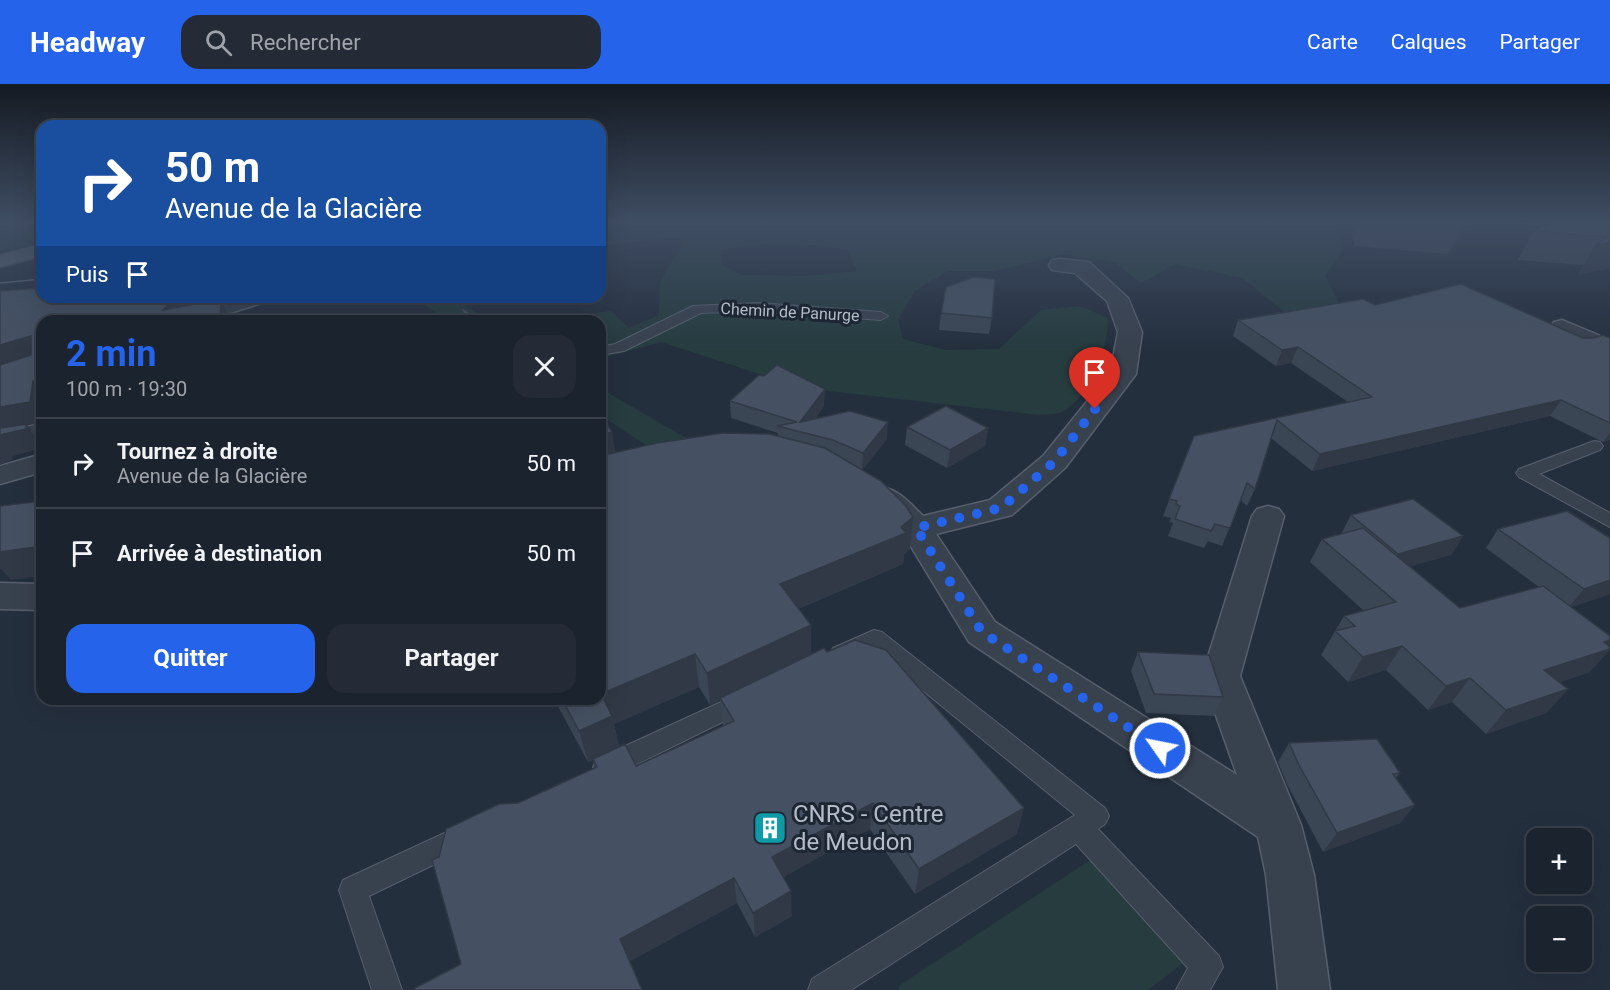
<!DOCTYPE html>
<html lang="fr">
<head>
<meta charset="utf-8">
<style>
  body { margin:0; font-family:Roboto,sans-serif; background:#242b36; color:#f1f3f6; height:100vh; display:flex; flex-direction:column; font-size:22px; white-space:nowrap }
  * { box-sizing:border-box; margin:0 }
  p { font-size:20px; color:#a0a4aa }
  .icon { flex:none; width:33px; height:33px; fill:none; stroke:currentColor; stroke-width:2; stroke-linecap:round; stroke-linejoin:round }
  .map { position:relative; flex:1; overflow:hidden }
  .panel { position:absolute; left:36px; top:231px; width:570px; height:390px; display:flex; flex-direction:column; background:#1b232e; border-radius:18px; box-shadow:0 6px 24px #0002,0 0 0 2px #39404a }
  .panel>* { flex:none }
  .guide { position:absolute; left:36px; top:36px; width:570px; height:183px; border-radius:18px; box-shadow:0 6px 24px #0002,0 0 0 2px #39404a; background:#1a4fa0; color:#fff; overflow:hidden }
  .tools { position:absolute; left:1526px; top:744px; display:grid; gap:12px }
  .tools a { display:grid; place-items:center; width:66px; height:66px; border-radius:12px; background:#1b232e; box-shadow:0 6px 24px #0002,0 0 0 2px #39404a; font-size:30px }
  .pin { position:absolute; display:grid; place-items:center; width:51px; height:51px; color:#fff; margin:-62px -26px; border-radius:50% 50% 50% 0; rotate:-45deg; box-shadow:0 0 6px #0007 }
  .pin .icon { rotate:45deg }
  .me { position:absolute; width:66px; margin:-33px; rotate:303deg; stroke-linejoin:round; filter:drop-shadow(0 0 4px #0008) }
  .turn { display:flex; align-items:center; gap:21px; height:126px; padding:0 30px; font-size:27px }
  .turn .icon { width:78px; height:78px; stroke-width:2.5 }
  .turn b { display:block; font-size:42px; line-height:51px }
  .then { display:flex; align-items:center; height:57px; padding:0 30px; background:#0003; gap:12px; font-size:22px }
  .round { display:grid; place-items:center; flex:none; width:63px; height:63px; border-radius:18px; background:#242b36 }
  .summary { display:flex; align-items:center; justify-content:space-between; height:102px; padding:0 30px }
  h1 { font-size:36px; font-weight:700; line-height:45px; color:#2563eb }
  .primary-button { display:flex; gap:12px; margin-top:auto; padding:12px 30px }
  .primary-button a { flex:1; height:69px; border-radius:18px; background:#2563eb; color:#fff; font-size:24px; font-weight:700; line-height:69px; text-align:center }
  .primary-button a+a { background:#242b36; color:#f1f3f6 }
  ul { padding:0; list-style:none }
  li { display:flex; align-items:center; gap:18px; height:90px; padding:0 30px; border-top:2px solid #39404a }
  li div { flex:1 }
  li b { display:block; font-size:22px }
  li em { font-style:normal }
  header { display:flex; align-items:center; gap:36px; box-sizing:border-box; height:84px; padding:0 30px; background:#2563eb; color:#fff }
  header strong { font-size:28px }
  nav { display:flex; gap:33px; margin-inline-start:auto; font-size:21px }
  .search { width:420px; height:54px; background:#242b36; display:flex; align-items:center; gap:15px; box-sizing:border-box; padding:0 21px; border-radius:18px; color:#a0a4aa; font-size:22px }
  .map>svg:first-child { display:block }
  .green { fill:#263c3f; fill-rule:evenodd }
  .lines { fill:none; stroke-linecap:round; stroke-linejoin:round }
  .service-casing { stroke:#565f6c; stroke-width:2 }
  .minor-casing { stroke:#565f6c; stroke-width:3 }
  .primary-casing { stroke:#414a57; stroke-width:3 }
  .service { fill:#38414e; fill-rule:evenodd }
  .minor { fill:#38414e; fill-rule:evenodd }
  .primary { fill:#56606e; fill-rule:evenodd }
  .tram { stroke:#5a6575; stroke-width:1.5 }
  .wall { fill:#3b4654; fill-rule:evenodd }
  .shaded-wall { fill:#303945 }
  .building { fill:#455162; stroke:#303945; stroke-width:1.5 }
  .route { stroke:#2563eb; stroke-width:10; stroke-dasharray:0 18 }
  .labels { text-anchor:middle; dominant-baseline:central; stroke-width:6; stroke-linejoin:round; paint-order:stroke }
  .far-street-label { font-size:16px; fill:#b4bcc9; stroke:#1d2633 }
  .near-poi-label { font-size:24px; fill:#b4bcc9; stroke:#1d2633; text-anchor:start }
</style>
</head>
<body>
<header>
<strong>Headway</strong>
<div class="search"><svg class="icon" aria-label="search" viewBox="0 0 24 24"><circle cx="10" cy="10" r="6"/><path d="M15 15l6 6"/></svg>Rechercher</div>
<nav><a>Carte</a><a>Calques</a><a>Partager</a></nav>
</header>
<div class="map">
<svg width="1610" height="906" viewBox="0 0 1610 906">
  <rect width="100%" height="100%" fill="#242f3e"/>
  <path class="green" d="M0 138H42V157L0 167Z
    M640 138H1325L1341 153 1343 167 1325 191 1341 223 1301 241 1242 194 1175 180 1141 199 1116 179 1064 170 994 187H948L915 207 898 236 903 255 946 266 999 265 1041 226 1080 222 1108 234C1108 265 1091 312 1062 328 1056 331 1045 330 1039 331L802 304 661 258 600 275V237H522L611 227 629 244 659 231 660 198 684 157 673 154 600 162V143ZM763 160 818 161 848 166 857 187 806 192 742 191 722 181V165Z
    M413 213H460L456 215 489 237H449Z
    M600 304 691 357 652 365 600 331Z
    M1095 773 1189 875 1148 906H899L900 901Z"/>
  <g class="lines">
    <defs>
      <path id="service" d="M757 219 881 228 888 232 881 236 757 227 701 229 624 267 600 271V263L615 260 693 222Z
        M1594 357 1600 358 1603 362 1600 366 1539 390 1610 429V443L1519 393 1516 389 1519 385Z
        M874 546 882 548 1105 724 1109 732 1105 740 1098 745 1219 872 1223 883 1210 906H1176L1188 884 1076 760 851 906H808L812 895 1075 731 872 565 841 578 833 576 830 570 833 564Z
        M745 607 753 609 757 616 753 623 615 691 606 694 597 691 593 683 597 675Z
        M464 740 474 743 478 752 474 761 369 812 402 906H372L339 806 343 796Z"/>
      <path id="minor" d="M1060 175 1089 178 1128 214 1142 248 1136 290 1065 384 1012 431 936 450 995 538 1237 691 1202 592 1252 432 1257 425 1268 422 1279 425 1284 432 1240 592 1301 741 1314 791 1330 906H1278L1266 791 1258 753 969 558 904 451 863 411 868 404C892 398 907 416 923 432L990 416 1043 372 1110 289 1118 248 1107 217 1075 189 1052 186 1049 181 1052 176Z
        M234 213H268L265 218 205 237H169L173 232Z
        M1562 236 1610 256V272L1554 248 1550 243 1554 238Z
        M42 340V358L0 365V347Z
        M42 370V388L0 400V382Z
        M0 499 42 500V526L0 525Z"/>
      <path id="primary" d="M42 160V172L0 183V171Z"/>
    </defs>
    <use href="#service" class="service-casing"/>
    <use href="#minor" class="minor-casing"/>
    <use href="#primary" class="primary-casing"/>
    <use href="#service" class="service"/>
    <use href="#minor" class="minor"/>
    <use href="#primary" class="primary"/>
    <path class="tram" d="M0 199 42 195"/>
  </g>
  <path class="wall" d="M1360 138H1470L1448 170 1354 162V152Z
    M1610 138V184L1578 191 1584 181 1518 176 1533 147Z
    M1375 221 1583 254H1610V356L1603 358 1550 332 1312 387 1271 354 1255 405 1247 422 1241 416 1222 462 1208 457 1204 464 1168 452 1173 439 1169 438 1171 434 1163 432 1194 352 1348 318 1291 279 1276 282 1233 252 1238 236Z
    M460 222 467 237H464Z
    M941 229 992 234 989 250 939 246Z
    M730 317 824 322 815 335 887 355 862 386 913 433 910 465 904 470 903 480 798 525 811 571 827 568 1017 750 915 810 870 745 783 793 792 832 755 853 737 819 630 877 461 880 439 773 518 719 595 684 593 676 588 678 554 615H600L615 369 778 352V349L731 334ZM699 603 710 621 720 616 723 642 636 682 619 663 614 640Z
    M907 343 988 344 985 362 947 384 905 361Z
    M1351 431 1463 452 1451 471 1410 482 1460 524 1539 503 1486 464 1498 445 1610 510 1571 523 1608 562 1590 588 1560 598 1568 605 1546 629 1486 650 1452 618 1428 626 1386 586 1348 598 1321 571 1344 532 1364 527 1310 478 1322 455 1341 450Z
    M1138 568 1223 613 1214 632 1146 629 1131 587Z
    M1289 659 1400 689 1396 694 1415 721 1400 739 1323 768 1287 700 1278 678Z"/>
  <path class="shaded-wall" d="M1463 138H1470L1448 170Z
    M1610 158V184L1578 191 1595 161Z
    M162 213H200L190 224 176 237 157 219Z
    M221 215 229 234V237H220Z
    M31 252 42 269 0 284V261Z
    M1298 263 1291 279 1276 282 1282 266Z
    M42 294V339L27 341 41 361 40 365 13 372 11 376 0 381V323L33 297Z
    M825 305 824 322 804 349 800 338Z
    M1561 316 1550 332 1312 387 1320 370Z
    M888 338 887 355 862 386 863 369Z
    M988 344 985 362 947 384 950 366Z
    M612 348 617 378 600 383V351Z
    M1610 349V356L1603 358Z
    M913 433 910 465 904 470 903 480 781 532 780 500 901 443Z
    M1463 452 1451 471 1387 489 1398 470Z
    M0 457 42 462V492L11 496 1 485H0Z
    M1610 496V510L1568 524 1584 505Z
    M811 541V573L710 621 707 589Z
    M1610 556V560L1604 567 1610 565V566L1590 588 1524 610 1544 586Z
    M1402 562 1386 586 1348 598 1363 573Z
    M695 570 699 603 614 640 619 663 588 678 579 647 601 610Z
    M1470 594 1452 618 1428 626 1446 602Z
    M1568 605 1546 629 1486 650 1506 626Z
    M873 719 870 745 773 799 772 773Z
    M1415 721 1400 739 1323 768 1337 749Z
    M1024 724 1017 750 915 810 919 785Z
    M734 794 737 819 627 879 620 855Z
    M791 807 792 832 755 853 753 829Z"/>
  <path class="building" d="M1552 138H1610V158L1595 161 1607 153 1533 147Z
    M974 193 995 195 992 234 941 229 946 203Z
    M1461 200 1583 254H1593L1603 251 1610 254V339L1561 316 1320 370 1277 336 1255 405 1247 399 1230 444 1215 440 1211 447 1175 435 1180 422 1176 420 1177 417 1169 415 1194 352 1372 313 1298 263 1282 266 1238 236 1363 215 1375 221Z
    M42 203V213H162L157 219 168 221 163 226 221 215 220 237H42V294L33 297 30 318 0 323V281L31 271V252L0 261V207L39 204Z
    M460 222 483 237H467Z
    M777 281 825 305 800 338 850 327 888 338 863 369 833 356 777 342 797 338 730 317 759 291 764 292Z
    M946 322 988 344 950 366 907 343Z
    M600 330 612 348 600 351Z
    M27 340 26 345 0 351V344Z
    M723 349 769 350 825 364 881 397 905 421 913 433 901 443 906 449 780 500 811 541 707 589 695 570 601 610 612 632 579 647 562 615H600V372L657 359Z
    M1413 415 1463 452 1398 470 1351 431Z
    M42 417V462L0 468V422Z
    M1567 427 1610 454V496L1584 505 1498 445Z
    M1363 444 1460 524 1543 502 1610 552V556L1604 558 1610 563V565L1544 586 1568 605 1506 626 1470 594 1446 602 1402 562 1363 573 1335 547 1355 542 1344 532 1396 518 1322 455Z
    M855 556 886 566 1024 724 919 785 873 719 772 773 791 807 753 829 734 794 620 855 642 906H415V904L461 880 432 776 439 773 446 745 499 720 518 719 597 683 593 675 625 660 636 682 734 637 720 614 824 564 827 568Z
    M1138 568 1209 571 1223 613 1154 610Z
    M1377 655 1400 689 1393 690 1415 721 1337 749 1299 681 1289 659Z"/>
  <linearGradient id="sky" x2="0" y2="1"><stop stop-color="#141a22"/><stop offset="0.52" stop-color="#3f4d63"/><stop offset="1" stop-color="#3f4d63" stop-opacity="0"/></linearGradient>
  <rect width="1610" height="265" fill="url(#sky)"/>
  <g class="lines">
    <path class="route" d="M1095 325 1054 378 1001 424 916 444 982 548 1160 664"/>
  </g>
  <defs>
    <symbol id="building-square" viewBox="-11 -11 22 22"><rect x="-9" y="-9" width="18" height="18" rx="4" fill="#0f9aa8" stroke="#1d2633"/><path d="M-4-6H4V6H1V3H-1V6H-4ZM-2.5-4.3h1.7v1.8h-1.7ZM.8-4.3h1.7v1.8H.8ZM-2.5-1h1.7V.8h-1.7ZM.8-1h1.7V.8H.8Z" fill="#fff"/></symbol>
  </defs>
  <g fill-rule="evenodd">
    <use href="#building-square" x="751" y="725" width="38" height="38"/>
  </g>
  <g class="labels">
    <g class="far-street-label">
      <text transform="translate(790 228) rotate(3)">Chemin de Panurge</text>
    </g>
    <g class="near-poi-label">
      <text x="793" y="730">CNRS - Centre<tspan x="793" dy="28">de Meudon</tspan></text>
    </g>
  </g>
</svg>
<div class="tools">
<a>+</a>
<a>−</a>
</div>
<div class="pin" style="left:1095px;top:325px;background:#d93025"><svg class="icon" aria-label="arrive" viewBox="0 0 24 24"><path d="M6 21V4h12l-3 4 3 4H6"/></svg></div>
<svg class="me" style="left:1160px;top:664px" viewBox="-20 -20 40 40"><circle r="17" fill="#2563eb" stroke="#fff" stroke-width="3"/><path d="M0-11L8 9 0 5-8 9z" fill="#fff"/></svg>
<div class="guide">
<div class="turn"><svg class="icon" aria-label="right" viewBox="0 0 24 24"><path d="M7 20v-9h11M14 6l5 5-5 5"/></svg><div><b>50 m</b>Avenue de la Glacière</div></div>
<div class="then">Puis<svg class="icon" aria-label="arrive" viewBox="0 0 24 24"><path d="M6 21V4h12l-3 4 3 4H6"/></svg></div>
</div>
<section class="panel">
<div class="summary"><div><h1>2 min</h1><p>100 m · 19:30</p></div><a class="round"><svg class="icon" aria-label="close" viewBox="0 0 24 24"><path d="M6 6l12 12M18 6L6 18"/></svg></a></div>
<ul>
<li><svg class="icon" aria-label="right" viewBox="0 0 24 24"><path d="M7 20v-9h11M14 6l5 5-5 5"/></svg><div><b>Tournez à droite</b><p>Avenue de la Glacière</p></div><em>50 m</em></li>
<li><svg class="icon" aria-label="arrive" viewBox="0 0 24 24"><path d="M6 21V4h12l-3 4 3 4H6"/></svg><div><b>Arrivée à destination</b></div><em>50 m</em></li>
</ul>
<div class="primary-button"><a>Quitter</a><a>Partager</a></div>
</section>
</div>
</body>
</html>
